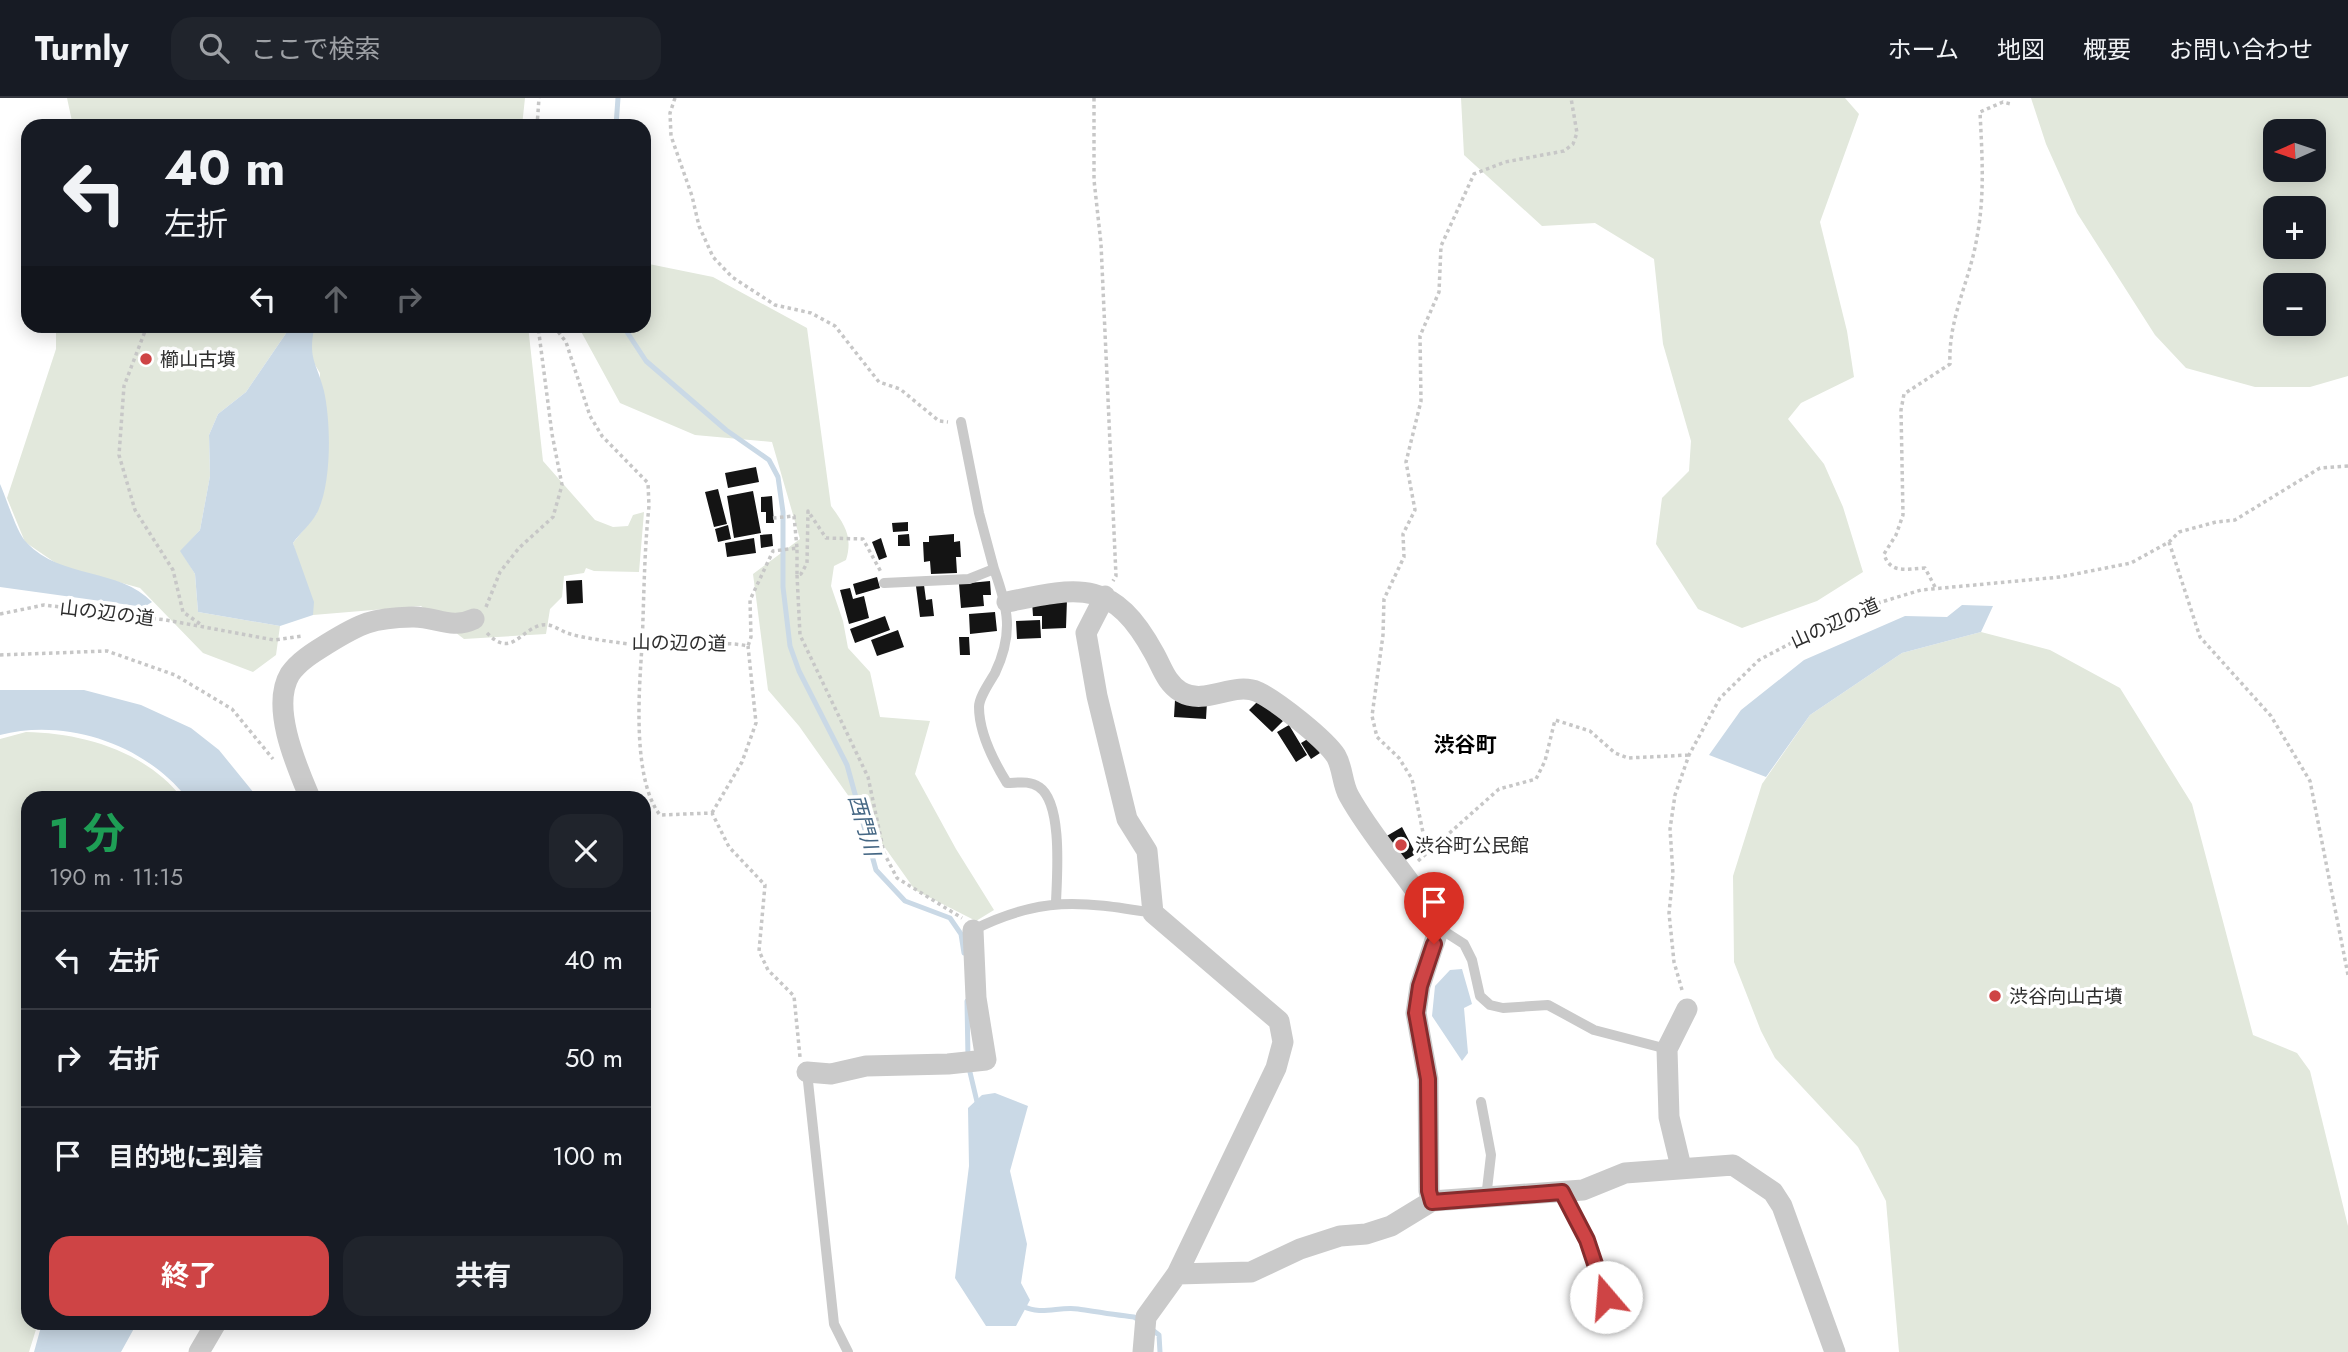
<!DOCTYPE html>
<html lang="ja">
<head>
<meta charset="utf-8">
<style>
  body { margin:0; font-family:Jost,"Noto Sans JP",sans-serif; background:#20242c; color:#f1f3f6; height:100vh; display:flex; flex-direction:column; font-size:26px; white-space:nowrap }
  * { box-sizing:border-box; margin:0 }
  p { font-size:23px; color:#9ea1a6 }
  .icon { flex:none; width:38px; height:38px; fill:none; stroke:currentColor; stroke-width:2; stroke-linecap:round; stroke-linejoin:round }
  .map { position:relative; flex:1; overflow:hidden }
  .panel { position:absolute; left:21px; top:693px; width:630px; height:539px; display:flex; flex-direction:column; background:#171b24; border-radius:21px; box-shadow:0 4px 18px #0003 }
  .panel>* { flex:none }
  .guide { position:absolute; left:21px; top:21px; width:630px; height:214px; border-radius:21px; box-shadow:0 4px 18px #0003; background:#171b24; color:#f1f3f6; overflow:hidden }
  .needle { width:46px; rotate:267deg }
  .tools { position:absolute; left:2263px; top:21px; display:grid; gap:14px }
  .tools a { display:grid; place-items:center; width:63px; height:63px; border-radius:14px; background:#171b24; box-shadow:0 4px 18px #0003; font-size:35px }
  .pin { position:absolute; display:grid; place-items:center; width:60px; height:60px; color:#fff; margin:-72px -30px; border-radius:50% 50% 50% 0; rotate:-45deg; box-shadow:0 0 7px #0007 }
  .pin .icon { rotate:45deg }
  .me { position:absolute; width:77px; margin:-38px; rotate:342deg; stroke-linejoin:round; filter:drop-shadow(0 0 5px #0008) }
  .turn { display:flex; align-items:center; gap:24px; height:147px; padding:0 28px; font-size:32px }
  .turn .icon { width:91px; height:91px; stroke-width:2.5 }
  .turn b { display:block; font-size:49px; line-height:60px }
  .lanes { display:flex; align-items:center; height:66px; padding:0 28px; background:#0003; justify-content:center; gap:35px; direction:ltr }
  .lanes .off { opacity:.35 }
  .round { display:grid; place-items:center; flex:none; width:74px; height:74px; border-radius:21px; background:#20242c }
  .head { display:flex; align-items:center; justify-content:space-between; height:119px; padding:0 28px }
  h1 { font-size:42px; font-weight:700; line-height:52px; color:#1e9e55 }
  .action { display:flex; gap:14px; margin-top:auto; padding:14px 28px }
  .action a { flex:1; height:80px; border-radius:21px; background:#ce4445; color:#fff; font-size:28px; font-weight:700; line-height:80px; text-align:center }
  .action a+a { background:#20242c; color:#f1f3f6 }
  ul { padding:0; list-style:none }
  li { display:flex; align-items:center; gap:21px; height:98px; padding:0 28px; border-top:2px solid #363941 }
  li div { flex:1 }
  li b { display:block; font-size:26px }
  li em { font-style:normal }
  header { display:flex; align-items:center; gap:42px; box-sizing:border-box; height:98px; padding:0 35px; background:#171b24; border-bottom:2px solid #363941 }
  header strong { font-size:33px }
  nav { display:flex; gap:38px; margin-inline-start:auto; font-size:24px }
  .search { width:490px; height:63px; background:#20242c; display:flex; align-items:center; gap:18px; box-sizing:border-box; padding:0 24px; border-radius:21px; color:#9ea1a6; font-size:26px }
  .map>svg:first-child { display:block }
  .green { fill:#e2e8dc; fill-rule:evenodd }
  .water { fill:#cad9e6 }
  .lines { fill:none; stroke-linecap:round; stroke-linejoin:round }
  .stream { stroke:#cad9e6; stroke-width:5 }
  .building { fill:#141414 }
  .path { stroke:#c7c7c7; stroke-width:3.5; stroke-dasharray:3.5 3.5; stroke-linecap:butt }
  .lane { stroke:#cacaca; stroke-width:10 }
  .street { stroke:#cacaca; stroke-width:21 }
  .route-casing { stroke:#862c2d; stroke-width:18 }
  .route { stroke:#ce4445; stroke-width:12 }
  .poi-dot { fill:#ce4445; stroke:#fff; stroke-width:2.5 }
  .labels { text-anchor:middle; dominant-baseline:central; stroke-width:7; stroke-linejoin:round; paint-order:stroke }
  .poi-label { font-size:19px; fill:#2d2d2d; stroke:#fff; text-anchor:start }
  .street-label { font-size:19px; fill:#2d2d2d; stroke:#fff }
  .neighbourhood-label { font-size:21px; font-weight:bold; fill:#000; stroke:#fff }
  .water-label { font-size:21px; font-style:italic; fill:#456784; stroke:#fff }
</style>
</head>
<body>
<header>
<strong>Turnly</strong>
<div class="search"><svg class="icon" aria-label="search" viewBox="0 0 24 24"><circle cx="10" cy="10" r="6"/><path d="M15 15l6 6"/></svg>ここで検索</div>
<nav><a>ホーム</a><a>地図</a><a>概要</a><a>お問い合わせ</a></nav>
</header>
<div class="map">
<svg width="2348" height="1254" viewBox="0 0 2348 1254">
  <rect width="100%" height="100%" fill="#fff"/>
  <path class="green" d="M67 0H525L522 28H73Z
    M1461 0H1845L1859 16 1820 124 1847 233 1854 279 1801 305 1788 321 1824 366 1843 409 1863 474 1817 503 1742 530 1698 511 1656 446 1662 400 1689 373 1691 343 1663 246 1654 161 1595 125 1542 128 1464 57Z
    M2031 0H2348V278L2310 289H2255L2186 270 2155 237 2077 115 2046 46ZM2314 33V72H2275V33ZM2275 110H2314V149H2275ZM2314 187V226H2275V187Z
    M644 165 713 179 807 230 831 408C845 427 853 439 846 462L834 468 831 488 843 523 848 550 870 574 880 619 930 623 915 676 956 751 994 812 976 823 915 792 799 628 768 592 753 476 800 441 772 344 695 337 620 305 578 228H644Z
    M56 228H528L543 363 595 422 613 429 628 428 633 417 644 414 639 474 594 473 586 470 584 475 564 478 562 499 550 511 546 536 464 541 421 508 313 517 293 445 317 415 320 275 291 228 246 294 218 316 209 337 210 378 200 432 181 453 195 476 198 514 280 528 276 557 253 574 203 555 140 490 60 468 25 444 7 400 56 251Z
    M1981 534 2050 552 2120 590 2192 706 2253 937 2297 955 2310 973 2348 1128V1254H1899L1886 1103 1858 1049 1775 960 1761 933 1734 864 1733 778 1762 686 1810 617 1902 555Z
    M26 634C82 635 146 653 182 700H28V1225H38L29 1254H0V641Z"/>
  <path class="water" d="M291 228 314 231C308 262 317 265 324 293 331 324 332 386 317 415 311 426 300 435 293 445L314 504 313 517 280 528 198 514 195 476 180 453 200 432 210 378 209 337 218 316 246 294Z
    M0 386C7 401 16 434 27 445 61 481 120 470 152 504L144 509 0 489Z
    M1962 507 1993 508 1981 534 1902 555 1810 617 1766 679 1709 657 1741 612 1804 562 1905 518 1947 519Z
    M0 592H84L141 607 191 630 219 652 258 700H187C144 646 66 620 0 637Z
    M1462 871 1472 906 1464 910 1468 955 1462 963 1432 918 1435 888 1450 872Z
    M995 995 1028 1008 1010 1073 1027 1146 1021 1185 1030 1202 1016 1228H986L955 1180 969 1068 968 1010 982 997Z
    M42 1225H137L121 1254H34Z"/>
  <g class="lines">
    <path class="stream" d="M616 28 618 0
      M623 228 646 263 726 332 769 362 778 379 783 414V489L790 548 799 573 847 667 876 772 905 803 950 820 961 836 964 855
      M967 903 968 960
      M969 970 978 1008
      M1023 1208C1041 1218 1059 1208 1078 1211 1097 1214 1115 1217 1134 1219L1139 1222
      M1150 1230 1159 1237 1160 1254"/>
  </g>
  <path class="building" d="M756 369 759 384 728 390 725 375Z
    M718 391 727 426 714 429 705 394Z
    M753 393 761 435 734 440 727 398Z
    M772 398 774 425H766V414H761V399Z
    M908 424V433L893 434 892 425Z
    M728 427 731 441 718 444 715 431Z
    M772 436 773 448 761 450 760 437Z
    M909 436 910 448H898V437Z
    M954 436V444L960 443 961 459H956L957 475 931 476 930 463 924 464 923 444H929V438Z
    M754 440 756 455 727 459 725 445Z
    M881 440 887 459 879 462 872 444Z
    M877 479 880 490 856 497 853 486Z
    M582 482 583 505 567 506 566 483Z
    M990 483 991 497H983L984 508 961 510 959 486Z
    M924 487 926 502 932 501 934 518 920 519 916 488Z
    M850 490 853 501 864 498 869 520 849 526 840 492Z
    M1067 501 1066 530 1042 531V518H1033L1032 503Z
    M995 514 997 533 970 536 969 516Z
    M885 518 890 532 855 545 850 531Z
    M1040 522 1041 540 1017 541 1016 523Z
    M898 532 904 549 877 558 871 542Z
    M959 539H969L970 557H960Z
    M1260 601 1283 623 1272 634 1249 612Z
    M1175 602 1207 604 1206 621 1174 619Z
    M1289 627 1307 657 1296 664 1277 634Z
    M1311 639 1320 655 1311 661 1301 645Z
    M1402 729 1416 756 1400 765 1385 739Z"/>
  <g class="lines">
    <path class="path" d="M675 0 670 15 671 38 692 98 699 128 713 159 732 179 775 207 811 215 835 228 879 284 900 291 939 323 948 324
      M1094 0V82L1101 146 1116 478 1113 483
      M537 28 539 0
      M147 228 124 288 119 357 135 412 173 472 183 514 203 528
      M554 228 566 244 590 318 602 338 648 385 649 408C644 455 644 501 642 548 639 592 632 681 660 717L712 715 729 749 765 787 759 853 768 872 794 898 800 959
      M773 420 794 418 797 450
      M2169 444 2200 539 2271 618 2310 683 2348 877
      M797 477 800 537 868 679 884 755 897 780 962 820
      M1935 489 1925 470C1906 471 1890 476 1884 456L1896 437 1903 417 1901 312 1904 296 1950 266C1948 220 1970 183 1977 139 1985 97 1982 56 1980 14L2003 4 2011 6
      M486 509 500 474 519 450 553 419 562 387 552 336 538 228
      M0 516 44 507 166 522 274 542 302 538
      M487 535C512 561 520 531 542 527 551 525 559 532 567 535 590 542 618 544 641 548 674 552 716 541 748 548L751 539 750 502 773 453 797 450V477L801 476 807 465 808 413 826 440 863 441 881 474
      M0 557 107 553 175 577 232 611 273 661
      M712 715 742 664 756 625 748 548
      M1427 754 1412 681 1399 660 1377 639 1372 618 1383 537 1384 501 1404 459 1403 436 1415 412 1406 364 1421 303 1420 238 1439 194 1441 148 1474 76 1505 64 1564 53 1573 46 1577 35 1571 0
      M1418 763 1499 691 1536 681 1545 663 1555 622 1590 633 1615 655 1628 660 1689 657
      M1682 892 1674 864 1669 815 1673 776 1670 731 1675 697 1689 657 1720 600 1759 562 1833 523 1878 505 1921 492 2060 479 2131 465 2169 444 2179 434 2216 424 2235 422 2320 370 2348 368"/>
    <path class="lane" d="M961 324 979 415 994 471
      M884 485 969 481 994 471C1008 510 1014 535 995 575 990 584 979 599 979 609 979 635 994 664 1007 685 1017 685 1029 682 1039 689 1063 705 1057 778 1056 804
      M1439 830 1464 846 1472 862 1480 898 1490 907 1503 910 1548 907 1594 932 1667 951
      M973 832C1041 798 1080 803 1153 815
      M807 974 834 1226 848 1254
      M1481 1004 1491 1057 1486 1100
      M1562 1094 1587 1142 1606 1199"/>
    <path class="street" d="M1105 498 1086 535 1097 598 1127 721 1147 753 1153 815 1279 923 1283 944 1276 970 1177 1176 1146 1219 1143 1254
      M1007 504C1082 488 1114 482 1154 555 1162 569 1166 585 1181 594 1206 608 1233 583 1258 594 1277 603 1325 641 1336 658 1343 670 1342 686 1349 698 1375 745 1414 783 1439 830L1420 888 1416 915 1428 981 1429 1093 1432 1103
      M310 700C297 669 270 609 290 576 299 563 314 554 327 546 361 525 372 520 412 519 435 518 451 532 474 521
      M807 974 831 976 866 968 948 966 986 962 976 900 973 832
      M1681 1069 1669 1019 1667 951 1687 911
      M1177 1176 1251 1174 1300 1151 1340 1138 1366 1136 1391 1128 1432 1103 1583 1092 1625 1075 1733 1067 1773 1094 1782 1108 1835 1254
      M199 1254 216 1225"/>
  </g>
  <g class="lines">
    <defs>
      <path id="route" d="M1434 846 1420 888 1416 915 1428 981 1429 1093 1432 1104 1562 1094 1587 1142 1606 1199"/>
    </defs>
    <use href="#route" class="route-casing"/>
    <use href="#route" class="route"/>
  </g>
  <g class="poi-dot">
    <circle cx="146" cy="261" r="7"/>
    <circle cx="1401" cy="747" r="7"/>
    <circle cx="1995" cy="898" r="7"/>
  </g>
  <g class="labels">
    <g class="poi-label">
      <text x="160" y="261">櫛山古墳</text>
      <text x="1415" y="747">渋谷町公民館</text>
      <text x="2009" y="898">渋谷向山古墳</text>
    </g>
    <g class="street-label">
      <text transform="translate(107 515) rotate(7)">山の辺の道</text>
      <text transform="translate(1835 525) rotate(-24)">山の辺の道</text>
      <text transform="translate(679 545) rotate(1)">山の辺の道</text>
    </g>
    <g class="neighbourhood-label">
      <text x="1465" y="647">渋谷町</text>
    </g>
    <g class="water-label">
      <text transform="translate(864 727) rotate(74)">西門川</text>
    </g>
  </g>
</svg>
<div class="tools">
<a><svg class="needle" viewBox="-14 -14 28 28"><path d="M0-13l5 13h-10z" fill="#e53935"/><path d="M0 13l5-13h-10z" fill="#9ea1a6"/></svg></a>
<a>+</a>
<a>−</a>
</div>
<div class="pin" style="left:1434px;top:846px;background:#d93025"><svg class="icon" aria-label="arrive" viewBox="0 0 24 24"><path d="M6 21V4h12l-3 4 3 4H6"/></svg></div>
<svg class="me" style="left:1606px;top:1199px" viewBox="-20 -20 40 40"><circle r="19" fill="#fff"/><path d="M0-13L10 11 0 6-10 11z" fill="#ce4445"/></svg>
<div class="guide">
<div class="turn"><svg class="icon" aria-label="left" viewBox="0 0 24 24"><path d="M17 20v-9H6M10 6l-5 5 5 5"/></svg><div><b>40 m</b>左折</div></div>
<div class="lanes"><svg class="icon" aria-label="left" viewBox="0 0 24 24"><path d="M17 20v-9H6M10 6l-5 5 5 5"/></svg><svg class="icon off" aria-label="ahead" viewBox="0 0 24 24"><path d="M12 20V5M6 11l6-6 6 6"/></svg><svg class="icon off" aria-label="right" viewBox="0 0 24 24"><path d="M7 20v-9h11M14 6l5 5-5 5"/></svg></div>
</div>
<section class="panel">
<div class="head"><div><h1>1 分</h1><p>190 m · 11:15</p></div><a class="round"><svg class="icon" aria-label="close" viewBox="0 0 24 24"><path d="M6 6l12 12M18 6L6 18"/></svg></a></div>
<ul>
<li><svg class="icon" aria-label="left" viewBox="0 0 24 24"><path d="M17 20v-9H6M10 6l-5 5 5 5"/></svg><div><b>左折</b></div><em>40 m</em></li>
<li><svg class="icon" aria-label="right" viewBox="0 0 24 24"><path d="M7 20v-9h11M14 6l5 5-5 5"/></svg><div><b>右折</b></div><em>50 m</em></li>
<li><svg class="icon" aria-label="arrive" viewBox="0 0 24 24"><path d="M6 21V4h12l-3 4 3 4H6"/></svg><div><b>目的地に到着</b></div><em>100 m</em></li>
</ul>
<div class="action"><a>終了</a><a>共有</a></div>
</section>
</div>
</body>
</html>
